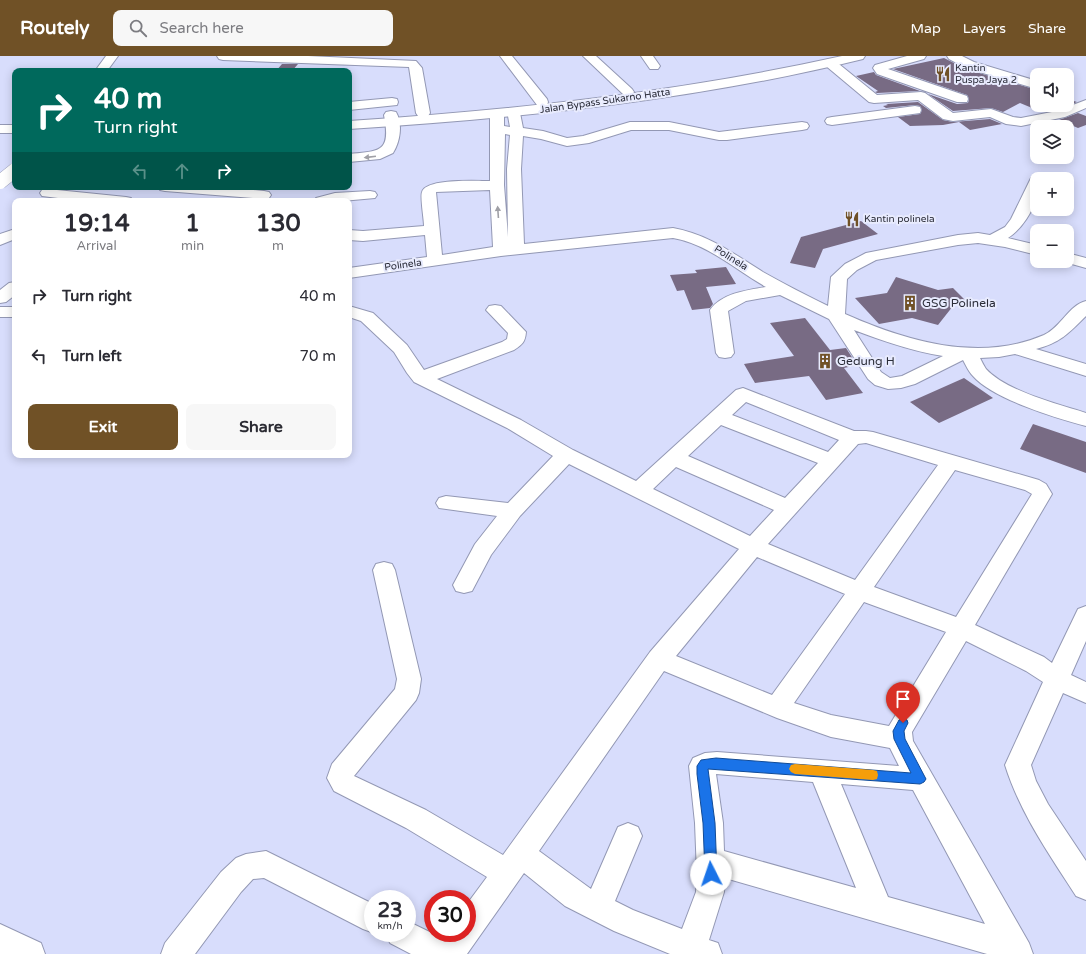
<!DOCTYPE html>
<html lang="en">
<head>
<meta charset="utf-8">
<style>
  body { margin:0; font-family:"Varela Round",sans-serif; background:#f7f7f7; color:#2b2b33; height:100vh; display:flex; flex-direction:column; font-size:15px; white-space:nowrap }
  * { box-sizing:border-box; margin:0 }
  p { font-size:13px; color:#7c7c81 }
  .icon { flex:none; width:22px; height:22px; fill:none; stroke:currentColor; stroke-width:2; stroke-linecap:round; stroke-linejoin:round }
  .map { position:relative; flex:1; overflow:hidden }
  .side { position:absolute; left:12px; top:142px; width:340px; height:260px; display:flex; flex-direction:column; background:#fff; border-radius:8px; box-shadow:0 2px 10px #0003 }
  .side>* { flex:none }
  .guide { position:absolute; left:12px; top:12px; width:340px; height:122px; border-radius:8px; box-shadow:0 2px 10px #0003; background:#00695c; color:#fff; overflow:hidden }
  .tools { position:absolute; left:1030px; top:12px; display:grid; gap:8px }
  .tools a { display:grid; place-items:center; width:44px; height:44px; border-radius:8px; background:#fff; box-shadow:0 2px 10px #0003; font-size:20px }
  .speed { position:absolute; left:364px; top:834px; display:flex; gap:8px; font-size:20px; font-weight:700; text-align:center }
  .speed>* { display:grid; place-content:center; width:52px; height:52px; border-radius:50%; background:#fff; box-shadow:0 2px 10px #0003; line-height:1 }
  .speed small { font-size:10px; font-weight:400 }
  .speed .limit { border:6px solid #d22; background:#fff; color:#111 }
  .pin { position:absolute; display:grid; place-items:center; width:34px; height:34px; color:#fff; margin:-41px -17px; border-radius:50% 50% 50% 0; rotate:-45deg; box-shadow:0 0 4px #0007 }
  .pin .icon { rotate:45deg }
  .me { position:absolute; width:44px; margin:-22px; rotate:356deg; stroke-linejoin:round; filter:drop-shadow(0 0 3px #0008) }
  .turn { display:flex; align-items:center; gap:14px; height:84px; padding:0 16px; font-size:18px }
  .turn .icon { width:52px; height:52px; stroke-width:2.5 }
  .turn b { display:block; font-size:28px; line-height:34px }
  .lanes { display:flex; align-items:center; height:38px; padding:0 16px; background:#0003; justify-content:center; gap:20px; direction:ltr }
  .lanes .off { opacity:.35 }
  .eta { display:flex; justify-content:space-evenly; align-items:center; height:68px; text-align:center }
  .eta b { font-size:24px; font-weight:700; line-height:28px }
  .button { display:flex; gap:8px; margin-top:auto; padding:8px 16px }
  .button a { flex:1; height:46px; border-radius:8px; background:#705126; color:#fff; font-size:16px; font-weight:700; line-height:46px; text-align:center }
  .button a+a { background:#f7f7f7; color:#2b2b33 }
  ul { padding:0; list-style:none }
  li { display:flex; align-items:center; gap:12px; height:60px; padding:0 16px }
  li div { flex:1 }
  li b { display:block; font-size:15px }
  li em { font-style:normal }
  header { display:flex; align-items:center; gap:24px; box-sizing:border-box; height:56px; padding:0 20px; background:#705126; color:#fff }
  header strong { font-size:19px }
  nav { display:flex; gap:22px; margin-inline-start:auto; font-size:14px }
  .search { width:280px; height:36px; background:#f7f7f7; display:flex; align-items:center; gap:10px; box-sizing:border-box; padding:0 14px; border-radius:8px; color:#7c7c81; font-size:15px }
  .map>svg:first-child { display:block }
  .building { fill:#786b84 }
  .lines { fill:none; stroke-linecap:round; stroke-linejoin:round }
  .minor-casing { stroke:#9398b4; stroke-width:2 }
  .highway-casing { stroke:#9398b4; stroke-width:2 }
  .minor { fill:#fff; fill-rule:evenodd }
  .highway { fill:#fff; fill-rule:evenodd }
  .minor-bridge-casing { stroke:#9398b4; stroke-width:15; stroke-linecap:butt }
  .minor-bridge { stroke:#fff; stroke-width:14 }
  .oneway { fill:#a0a0a6 }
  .route { fill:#1a73e8; stroke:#114b97 }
  .slow { fill:#f59e0b }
  .labels { text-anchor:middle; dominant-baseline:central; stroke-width:4; stroke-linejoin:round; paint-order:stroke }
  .far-poi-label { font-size:10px; fill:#2b2d39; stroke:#e8ebfe; text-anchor:start }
  .far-street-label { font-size:10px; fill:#2b2d39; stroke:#e8ebfe }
  .poi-label { font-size:12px; fill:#2b2d39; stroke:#e8ebfe; text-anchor:start }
</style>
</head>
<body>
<header>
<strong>Routely</strong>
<div class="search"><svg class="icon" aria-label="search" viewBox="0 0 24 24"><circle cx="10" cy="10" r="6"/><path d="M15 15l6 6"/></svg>Search here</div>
<nav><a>Map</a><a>Layers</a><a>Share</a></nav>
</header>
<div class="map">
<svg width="1086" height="898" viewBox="0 0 1086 898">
  <rect width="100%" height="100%" fill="#d8ddfc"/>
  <path class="building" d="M944 2 966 13 1037 34V49H1067V43L1077 46 1057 54 1042 56 1020 47 1003 56 991 52 953 55 928 38 957 48 968 47 969 43 967 39 893 13Z
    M282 8H298L292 15H276Z
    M874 16 876 19 920 35 877 37 875 36 878 35 856 20Z
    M918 46 943 64 953 66 990 63 1002 68 970 74 959 66 943 69 910 70 898 61 920 58 922 54 920 50 915 49 886 52 883 50 888 49 886 48Z
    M1078 57 1086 60V69L1078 72 1059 64Z
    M861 165 878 178 823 193 815 212 790 207 801 181Z
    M726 211 736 228 706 231 713 248 710 252 692 254 684 234 677 235 670 219 697 217 695 214Z
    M896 221 938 234 953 232 966 245 953 250 938 269 912 262 879 268 855 242 887 237Z
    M805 262 830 294 846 292 857 309 844 312 863 337 826 344 809 320 755 327 744 308 794 300 770 267Z
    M964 322 993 342 939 367 910 346Z
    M1033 368 1086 386V417L1020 393Z"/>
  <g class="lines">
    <defs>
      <path id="minor" d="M106 0H118L107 15H95Z
        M217 0H308L416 5 422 12 430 57 428 60H418L416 57 409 11 223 4 219 3Z
        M500 0H512L547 43 548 46 547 49H537Z
        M583 0H596L632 33 634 36 632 39H624Z
        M641 0H653L660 10 658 13H650Z
        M907 0H926L924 3 888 13 967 40 968 43 967 46H957L877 18 873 12 875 9Z
        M947 0H962L974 6 1037 25V33L966 12 949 3Z
        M830 3 834 4 877 39 921 36 925 37 953 57 991 53 1013 61 1021 62 1057 55 1086 44V52L1065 61 1021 70 1006 68 990 61 953 65 943 63 918 44 874 47 869 46 826 10 824 7 826 4Z
        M392 42 397 43 398 46 397 49 349 54V46Z
        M915 50 920 51 921 54 920 57 832 69 827 68 825 65 827 62 832 61Z
        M391 55 396 56C403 68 400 86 393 97L380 103 349 106V98C381 95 391 96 384 59L386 56Z
        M497 56 502 57 504 60V70L510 71 508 60 510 57H520L523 72 543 75 567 82 583 80 630 66H669L719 76 802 66 807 67 809 70 807 73 802 74 727 84H719L669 74H631L589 87 567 90 541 83 523 80 521 113 524 188 673 172C710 179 732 197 763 216 784 228 806 239 828 250L831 221 845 208 866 197 958 179 978 177 990 179 1005 171 1011 163 1031 122 1036 121 1041 122 1042 123H1037C1037 128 1038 134 1037 139 1034 154 1021 174 1008 182L1037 189V199L1005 191 978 187 958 189 876 204 857 214 847 223 845 258C906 285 979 307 1044 279 1061 271 1069 249 1086 245V260C1069 277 1060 287 1036 293L1086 308V320L1015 298 999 301 980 302C982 306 984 310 986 313 1006 335 1058 348 1086 357V370C1056 362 993 343 973 320 968 315 966 309 963 304L915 328 901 332 888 333 875 329 868 323 829 263 780 239 746 245 728 255 734 297 731 301 725 302 719 301 716 297 710 254C722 237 748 234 766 231 736 214 708 188 673 182L501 200 349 222V212L427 201 425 179 363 185 349 184V174L363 175 424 170C424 163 420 141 422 136 426 122 477 125 490 125V60L492 57ZM505 78 510 79 507 113 508 181 504 129ZM490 134 493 191 442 199 436 136ZM854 274C883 285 912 295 943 300L902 320 890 322 881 316Z
        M158 131H219L264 135 269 136 271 139 269 142 264 143 165 135 160 134Z
        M47 133 126 141 131 142 133 145H82L42 140 40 137 42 134Z
        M370 135 375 136 377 139 375 142 342 145H314L316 142 335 137Z
        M15 173V183L0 189V178Z
        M1067 197 1086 202V212L1061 205H1067Z
        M15 226V239L6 246 0 247V234L9 227Z
        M495 249 501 250 526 276C525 286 523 288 514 294L437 323 521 364 573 394 636 425 736 334 743 332 854 375H866L873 376 1039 424 1046 428 1052 438 975 569 1044 601 1052 607 1078 553 1086 550V585L1071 619 1086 626V647L1063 637 1031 709 1036 725 1048 748 1086 805V844L1076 840C1049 798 1020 757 1005 709L1043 626 1026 615 966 585 912 676 913 685 1029 887 1033 898H987L725 822 724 836 709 884 718 887 722 898H670L614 875 565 850 524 817 467 898H411L390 887 386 877H407V865L442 882 446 877H467V848L487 821 406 772 334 735 327 722 332 708 395 633 397 623 373 514 376 508 384 506 392 508 395 514 421 623 419 637 416 644 354 720 426 754 503 799 650 596 739 493 569 408 520 460 491 499 472 535 464 537 456 535 453 529 475 488 497 460 439 452 436 447 439 442 446 440 508 447 553 400 507 372 414 326 407 317 394 296 361 265 349 261V250L373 257 407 289 424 314 502 286 507 283 508 277 486 254 489 250ZM746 346 839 384 828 396 732 359ZM721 369 818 407 785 442 688 400ZM866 387 938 409 855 524 768 488 858 388ZM676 411 774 454 750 480 653 433ZM955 414 1025 434 1032 438 956 561 874 531ZM757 501 845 538 772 639 676 600ZM864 546 946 576 889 670 831 659 794 647ZM664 615 777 662 831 681 890 692 899 710 717 696 705 697 693 702 689 710 695 767 697 818 696 836 682 873 633 854 615 845 642 780 638 771 628 767 618 771 591 833 539 795ZM716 718 813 726 856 832 724 795 723 767ZM841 728 913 734 985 868 888 841Z
        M0 251H15V261H0Z
        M266 795 373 848 374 877 363 873 264 822 253 823 241 836 195 898H161L165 887 221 816 236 802 246 798Z
        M0 868 41 887 45 898H0Z"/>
      <path id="highway" d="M842 0H865L863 3C695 44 522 62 349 73V65C515 54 680 36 842 0Z
        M0 69H15V77H0Z"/>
    </defs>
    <use href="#minor" class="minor-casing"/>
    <use href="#highway" class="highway-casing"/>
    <use href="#minor" class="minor"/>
    <use href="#highway" class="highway"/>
    <defs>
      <path id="minor-bridge" d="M0 126 15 114"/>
    </defs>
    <use href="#minor-bridge" class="minor-bridge-casing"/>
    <use href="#minor-bridge" class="minor-bridge"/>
  </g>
  <defs><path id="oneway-solid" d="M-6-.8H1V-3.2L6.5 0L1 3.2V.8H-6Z"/></defs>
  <g class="oneway">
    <use href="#oneway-solid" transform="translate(370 101) rotate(173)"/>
    <use href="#oneway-solid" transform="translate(498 156) rotate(-94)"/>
  </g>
  <path class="route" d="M903 662 907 664 908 667 904 675 905 683 926 723 924 726 920 728 708 713 715 767 717 818 715 822 711 824 707 822 705 818 703 767 697 718V710L701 704 716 702 911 717 894 683 893 675 899 664Z"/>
  <path class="slow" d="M795 708 873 714 877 715 878 719 877 723 873 724 795 718 791 716 789 713 791 709Z"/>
  <defs>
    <symbol id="restaurant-bare" viewBox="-9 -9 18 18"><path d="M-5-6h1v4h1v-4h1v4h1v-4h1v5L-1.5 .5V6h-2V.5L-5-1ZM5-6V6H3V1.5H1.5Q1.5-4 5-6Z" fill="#705126" stroke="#e8ebfe" stroke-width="2.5" paint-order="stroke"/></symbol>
    <symbol id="building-bare" viewBox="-9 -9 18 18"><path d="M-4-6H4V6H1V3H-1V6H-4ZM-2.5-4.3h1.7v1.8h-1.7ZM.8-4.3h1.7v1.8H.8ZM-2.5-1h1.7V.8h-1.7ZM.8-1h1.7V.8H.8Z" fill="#705126" stroke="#e8ebfe" stroke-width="2.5" paint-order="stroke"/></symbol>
  </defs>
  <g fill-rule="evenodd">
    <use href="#restaurant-bare" x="932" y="7" width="22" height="22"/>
    <use href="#restaurant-bare" x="841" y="152" width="22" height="22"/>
    <use href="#building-bare" x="899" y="236" width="22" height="22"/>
    <use href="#building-bare" x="814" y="294" width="22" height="22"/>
  </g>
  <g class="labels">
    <g class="far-poi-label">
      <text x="955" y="12">Kantin<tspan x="955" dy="12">Puspa Jaya 2</tspan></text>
      <text x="864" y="163">Kantin polinela</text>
    </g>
    <g class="far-street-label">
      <text transform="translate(605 45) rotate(-8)">Jalan Bypass Sukarno Hatta</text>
      <text transform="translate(731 202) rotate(32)">Polinela</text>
      <text transform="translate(403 209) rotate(-8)">Polinela</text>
    </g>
    <g class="poi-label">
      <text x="922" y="247">GSG Polinela</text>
      <text x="837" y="305">Gedung H</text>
    </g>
  </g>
</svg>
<div class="tools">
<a><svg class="icon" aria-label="sound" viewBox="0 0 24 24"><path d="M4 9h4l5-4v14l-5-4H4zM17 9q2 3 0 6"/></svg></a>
<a><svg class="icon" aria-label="layers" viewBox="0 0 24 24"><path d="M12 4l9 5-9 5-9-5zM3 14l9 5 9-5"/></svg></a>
<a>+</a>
<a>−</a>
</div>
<div class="speed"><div>23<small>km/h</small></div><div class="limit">30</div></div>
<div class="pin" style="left:903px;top:667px;background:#d93025"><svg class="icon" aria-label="arrive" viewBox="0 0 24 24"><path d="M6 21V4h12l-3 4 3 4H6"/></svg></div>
<svg class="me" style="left:711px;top:818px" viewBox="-20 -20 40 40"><circle r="19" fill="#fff"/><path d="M0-13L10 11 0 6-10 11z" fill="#1a73e8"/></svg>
<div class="guide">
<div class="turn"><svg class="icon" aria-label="right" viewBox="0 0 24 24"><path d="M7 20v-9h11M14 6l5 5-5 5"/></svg><div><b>40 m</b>Turn right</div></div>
<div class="lanes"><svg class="icon off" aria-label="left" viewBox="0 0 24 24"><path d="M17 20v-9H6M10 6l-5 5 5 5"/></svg><svg class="icon off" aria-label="ahead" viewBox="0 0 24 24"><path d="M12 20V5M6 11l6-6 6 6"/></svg><svg class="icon" aria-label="right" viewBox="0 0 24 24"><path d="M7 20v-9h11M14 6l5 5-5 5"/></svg></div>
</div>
<section class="side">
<div class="eta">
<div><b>19:14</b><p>Arrival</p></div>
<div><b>1</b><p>min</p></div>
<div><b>130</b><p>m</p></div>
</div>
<ul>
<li><svg class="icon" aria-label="right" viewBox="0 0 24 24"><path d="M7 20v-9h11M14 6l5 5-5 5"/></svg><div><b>Turn right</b></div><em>40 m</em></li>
<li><svg class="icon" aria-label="left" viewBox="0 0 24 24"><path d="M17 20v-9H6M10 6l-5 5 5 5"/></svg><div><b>Turn left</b></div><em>70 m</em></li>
</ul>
<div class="button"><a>Exit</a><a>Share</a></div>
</section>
</div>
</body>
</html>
